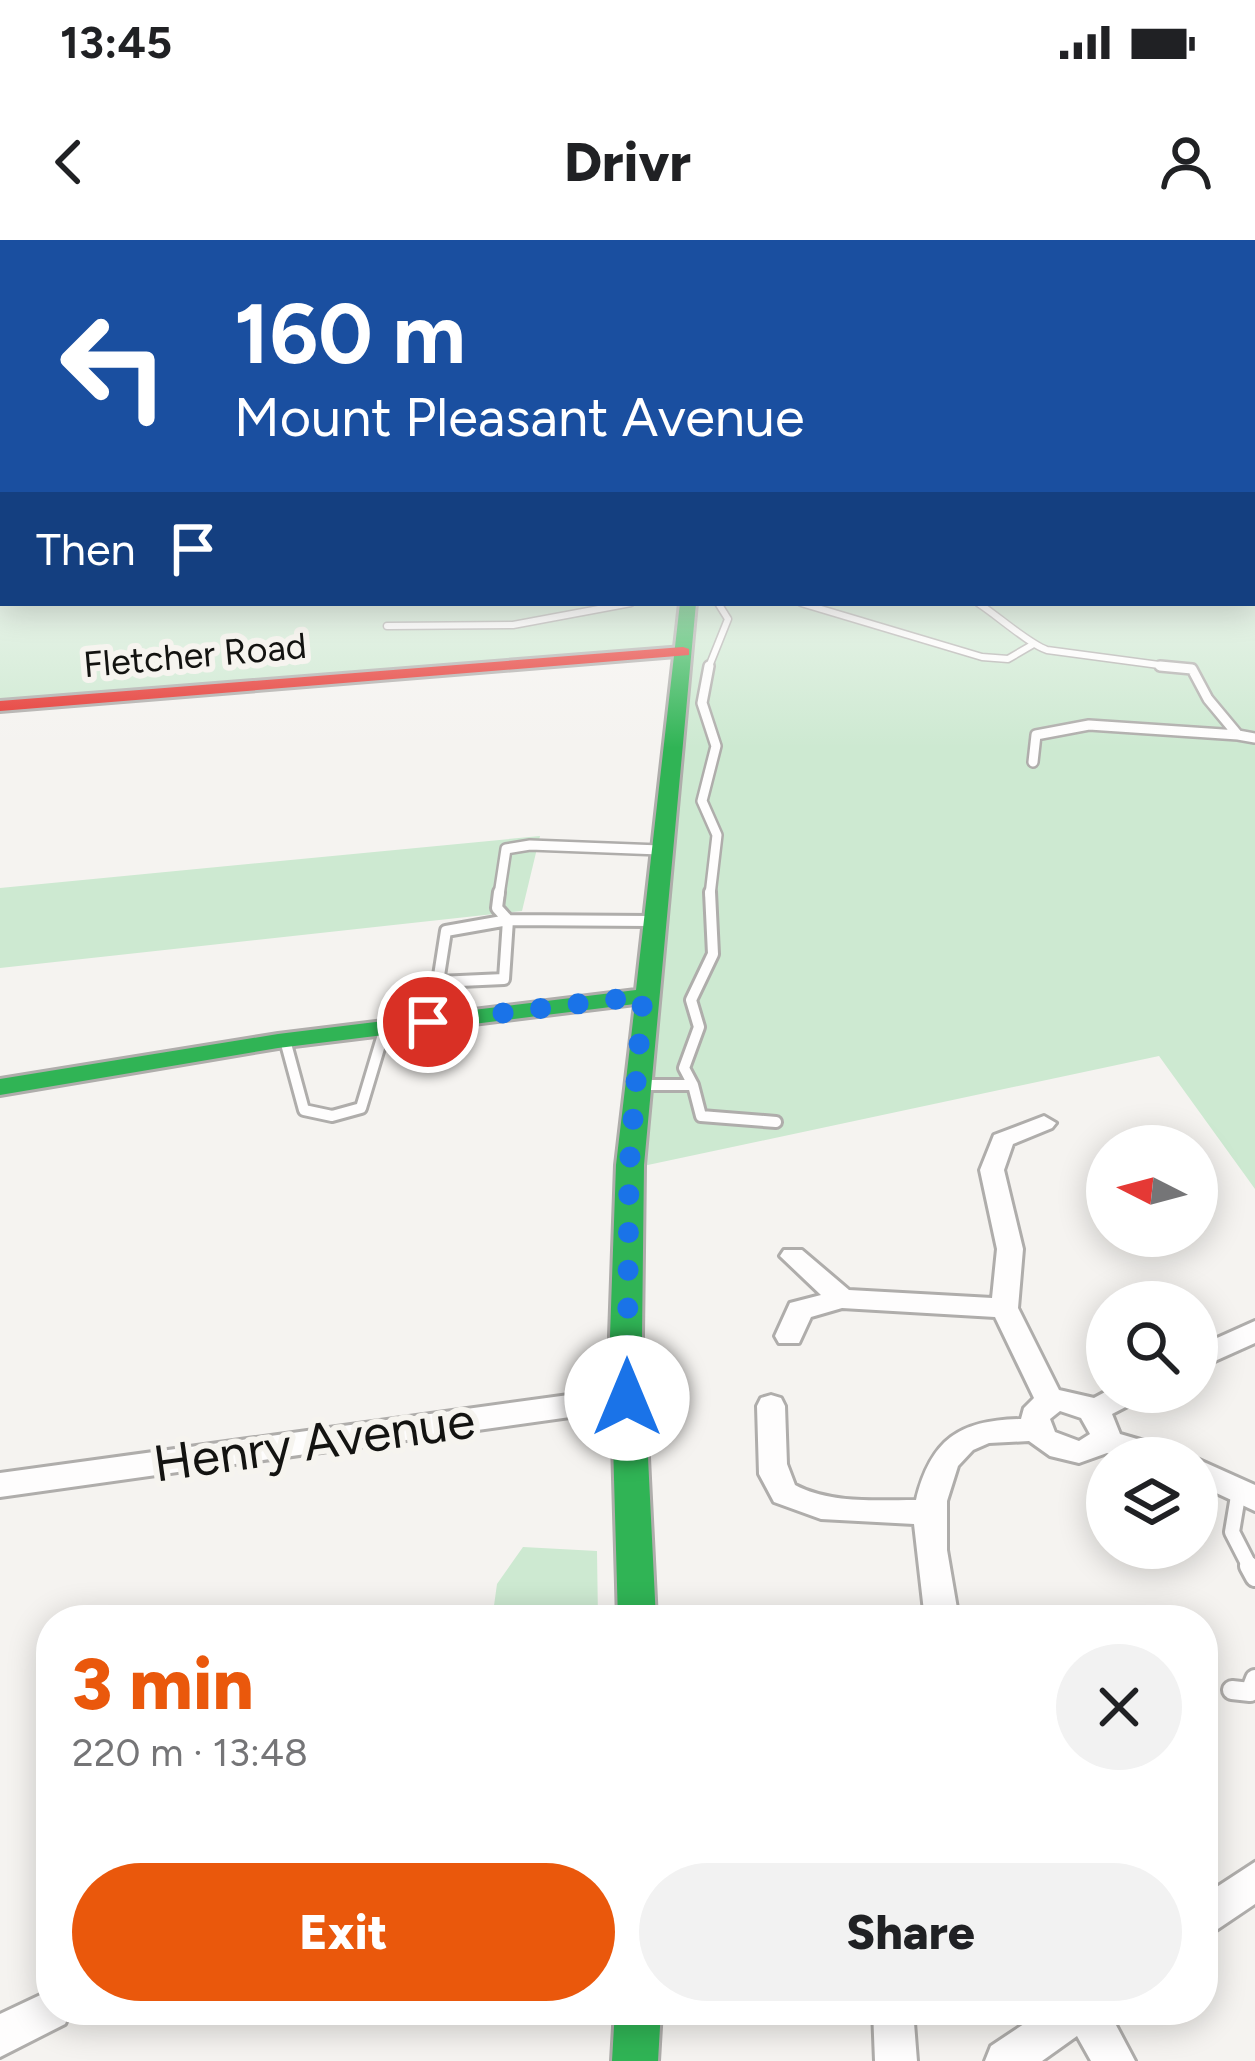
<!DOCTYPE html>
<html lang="en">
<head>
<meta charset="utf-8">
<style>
  body { margin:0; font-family:Figtree,sans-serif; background:#f2f2f2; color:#202124; height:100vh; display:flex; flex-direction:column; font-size:45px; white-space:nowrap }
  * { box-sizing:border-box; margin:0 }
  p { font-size:39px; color:#757577 }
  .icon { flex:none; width:66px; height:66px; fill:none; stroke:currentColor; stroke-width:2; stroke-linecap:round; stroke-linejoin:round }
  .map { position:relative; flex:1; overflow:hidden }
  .sheet { position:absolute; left:36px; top:1365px; width:1182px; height:420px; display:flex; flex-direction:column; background:#fff; border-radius:48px; box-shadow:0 6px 30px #0003 }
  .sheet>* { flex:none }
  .top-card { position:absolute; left:0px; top:0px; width:1257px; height:366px; box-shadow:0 6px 30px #0003; background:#1a4fa0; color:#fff; overflow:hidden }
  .needle { width:78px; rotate:276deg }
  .fabs { position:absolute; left:1086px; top:885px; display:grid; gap:24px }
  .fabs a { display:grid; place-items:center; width:132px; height:132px; border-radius:50%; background:#fff; box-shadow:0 6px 30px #0003; font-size:60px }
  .pin { position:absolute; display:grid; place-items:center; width:102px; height:102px; color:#fff; margin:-51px; border:6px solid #fff; border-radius:50%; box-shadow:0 3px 12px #0007 }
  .me { position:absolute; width:132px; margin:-66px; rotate:0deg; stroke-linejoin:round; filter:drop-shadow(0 0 9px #0008) }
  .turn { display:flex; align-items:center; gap:42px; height:252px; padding:0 36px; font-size:54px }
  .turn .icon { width:156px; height:156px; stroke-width:2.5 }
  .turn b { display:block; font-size:84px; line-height:102px }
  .then { display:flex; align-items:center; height:114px; padding:0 36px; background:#0003; gap:24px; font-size:45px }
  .round { display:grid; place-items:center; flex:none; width:126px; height:126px; border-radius:63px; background:#f2f2f2 }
  .head { display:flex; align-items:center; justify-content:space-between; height:204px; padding:0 36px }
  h1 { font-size:72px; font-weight:800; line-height:90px; color:#ea580c }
  .cta { display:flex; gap:24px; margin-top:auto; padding:24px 36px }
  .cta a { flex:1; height:138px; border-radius:72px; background:#ea580c; color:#fff; font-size:48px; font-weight:800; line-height:138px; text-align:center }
  .cta a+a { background:#f2f2f2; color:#202124 }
  .status { display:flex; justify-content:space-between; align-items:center; height:84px; padding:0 60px; background:#fff; direction:ltr }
  .status svg { height:33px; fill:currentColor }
  header { display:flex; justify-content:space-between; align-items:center; height:156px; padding:0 36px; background:#fff; font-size:54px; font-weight:800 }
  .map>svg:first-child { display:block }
  .green { fill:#cde9d1 }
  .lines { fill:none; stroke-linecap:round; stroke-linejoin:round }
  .lane-far4-casing { stroke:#afadab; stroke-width:9 }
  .lane-far3-casing { stroke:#afadab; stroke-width:14 }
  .lane-far2-casing { stroke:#afadab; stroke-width:16 }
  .lane-far1-casing { stroke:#afadab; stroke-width:20 }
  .lane-casing { stroke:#afadab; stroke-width:24 }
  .street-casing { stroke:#afadab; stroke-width:6 }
  .fast-casing { stroke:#afadab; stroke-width:6 }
  .jam-casing { stroke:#afadab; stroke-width:6 }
  .lane-far4 { stroke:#fefdfd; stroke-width:6 }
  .lane-far3 { stroke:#fefdfd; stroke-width:9 }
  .lane-far2 { stroke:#fefdfd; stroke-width:10 }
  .lane-far1 { stroke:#fefdfd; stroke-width:14 }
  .lane { stroke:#fefdfd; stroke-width:18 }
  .street { fill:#fefdfd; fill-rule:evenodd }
  .fast { fill:#30b455; fill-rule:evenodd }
  .jam { fill:#e5322d; fill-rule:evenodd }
  .route { stroke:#1a73e8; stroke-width:21; stroke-dasharray:0 37.8 }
  .labels { text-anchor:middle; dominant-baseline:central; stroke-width:12; stroke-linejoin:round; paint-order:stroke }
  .far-street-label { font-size:36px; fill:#131311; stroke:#f6f4ef }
  .near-street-label { font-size:51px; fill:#131311; stroke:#f6f4ef }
</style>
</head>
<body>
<div class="status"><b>13:45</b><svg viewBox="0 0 49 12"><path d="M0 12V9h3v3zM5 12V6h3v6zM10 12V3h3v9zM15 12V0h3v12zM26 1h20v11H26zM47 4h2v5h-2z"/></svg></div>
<header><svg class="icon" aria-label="back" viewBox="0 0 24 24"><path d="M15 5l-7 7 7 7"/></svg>Drivr<svg class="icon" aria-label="person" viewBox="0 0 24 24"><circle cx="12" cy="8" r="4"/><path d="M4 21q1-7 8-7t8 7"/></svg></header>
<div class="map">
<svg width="1255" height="1821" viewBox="0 0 1255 1821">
  <rect width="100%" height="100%" fill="#f5f3f0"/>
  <path class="green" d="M1255 253V949L1159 816 629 929 683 412 0 466V255L3 363H1254Z
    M540 596 522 671 0 728V648Z
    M523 1307 597 1311 598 1380H492L497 1344Z"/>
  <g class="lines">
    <defs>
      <path id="lane-far4" d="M801 363 982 417 1008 419 1032 405
        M978 363C998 376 1029 404 1047 410L1189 429
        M387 386 513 385 631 363
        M708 429 728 379 718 363"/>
      <path id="lane-far3" d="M709 426 702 463 716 506 702 561 717 595 710 655
        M1160 426 1192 429 1208 459 1238 495 1255 498
        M1033 522 1036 495 1089 485 1238 495
        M499 655 506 609 530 605 660 610"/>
      <path id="lane-far2" d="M499 652 497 668 508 680
        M508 680 650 681
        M508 680 504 739 438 742 446 691Z
        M285 800 304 870 332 876 361 868 385 788
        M637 845H693L701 876 776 882
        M693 845 684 828 699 787 691 760 713 714 710 652"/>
      <path id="lane-far1" d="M1239 1250 1232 1292 1251 1329"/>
      <path id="lane" d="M1249 1326 1255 1337
        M1232 1450 1250 1452 1255 1439"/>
      <path id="street" d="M1044 876 1056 883 1052 888 1013 904 1004 930 1023 1009 1018 1068 1059 1150 1094 1158 1107 1151 1145 1152 1141 1159 1112 1174 1120 1194 1175 1210 1179 1218H1123L1107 1213 1079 1223 1050 1216 1029 1201 989 1203 973 1210 958 1226 947 1261V1310L959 1380H925L914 1284 821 1279 774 1262 759 1234 757 1166 761 1158 771 1155 781 1158 785 1166 787 1224 795 1245C831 1264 877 1260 916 1260 931 1199 960 1180 1021 1179L1024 1168 1034 1158 995 1077 842 1068 811 1077 799 1103H779L775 1096 790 1063 821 1055 780 1016 784 1010H802L849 1050 992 1058 997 1009 980 930 994 895ZM1060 1171 1081 1178 1090 1194 1079 1201 1055 1192 1050 1179Z
        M1255 1081V1103L1197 1129V1107Z
        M627 1147 637 1150 641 1158 637 1166 627 1169 0 1257V1233Z
        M1197 1219 1255 1245V1271L1197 1244Z
        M1255 1622V1664L1203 1699V1656Z
        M51 1750V1770H71L65 1784 0 1817V1774Z
        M873 1770H913L917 1821H875Z
        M1045 1770H1108L1135 1821H1091L1077 1796 1042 1821H985L991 1806Z"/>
      <path id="fast" d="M680 363H696L644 925 642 1096 656 1380H618L610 1096 616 925 635 764 278 808 0 855V839L278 794 636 750Z
        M615 1770H661L658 1821H612Z"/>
      <path id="jam" d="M683 407 689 409V415L0 471V461Z"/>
    </defs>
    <use href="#lane-far4" class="lane-far4-casing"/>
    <use href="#lane-far3" class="lane-far3-casing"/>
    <use href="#lane-far2" class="lane-far2-casing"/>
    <use href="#lane-far1" class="lane-far1-casing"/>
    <use href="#lane" class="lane-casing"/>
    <use href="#street" class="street-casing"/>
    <use href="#fast" class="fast-casing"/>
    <use href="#jam" class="jam-casing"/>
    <use href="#lane-far4" class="lane-far4"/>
    <use href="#lane-far3" class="lane-far3"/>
    <use href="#lane-far2" class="lane-far2"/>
    <use href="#lane-far1" class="lane-far1"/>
    <use href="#lane" class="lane"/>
    <use href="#street" class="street"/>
    <use href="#fast" class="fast"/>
    <use href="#jam" class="jam"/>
  </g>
  <linearGradient id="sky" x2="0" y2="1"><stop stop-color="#97c0ed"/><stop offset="0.5" stop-color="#fafaf8"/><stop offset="1" stop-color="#fafaf8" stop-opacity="0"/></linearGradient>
  <rect width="1255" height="508" fill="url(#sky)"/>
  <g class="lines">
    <path class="route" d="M428 782 643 756 629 929 627 1158"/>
  </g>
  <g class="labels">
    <g class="far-street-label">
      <text transform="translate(195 415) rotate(-5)">Fletcher Road</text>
    </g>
    <g class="near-street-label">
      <text transform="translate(314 1202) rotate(-8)">Henry Avenue</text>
    </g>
  </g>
</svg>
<div class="fabs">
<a><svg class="needle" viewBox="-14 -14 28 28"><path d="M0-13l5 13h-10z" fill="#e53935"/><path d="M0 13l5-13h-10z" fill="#757577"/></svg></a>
<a><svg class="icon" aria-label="search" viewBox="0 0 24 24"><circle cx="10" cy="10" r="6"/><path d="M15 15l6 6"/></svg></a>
<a><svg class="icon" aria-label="layers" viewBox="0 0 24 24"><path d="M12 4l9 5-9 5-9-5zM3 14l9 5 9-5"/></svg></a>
</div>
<div class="pin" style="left:428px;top:782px;background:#d93025"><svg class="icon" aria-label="arrive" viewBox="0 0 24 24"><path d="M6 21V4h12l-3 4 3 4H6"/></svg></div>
<svg class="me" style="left:627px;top:1158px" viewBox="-20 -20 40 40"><circle r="19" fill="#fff"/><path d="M0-13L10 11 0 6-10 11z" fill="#1a73e8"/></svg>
<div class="top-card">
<div class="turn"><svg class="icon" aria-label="left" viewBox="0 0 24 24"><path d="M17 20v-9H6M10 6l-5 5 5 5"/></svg><div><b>160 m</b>Mount Pleasant Avenue</div></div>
<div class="then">Then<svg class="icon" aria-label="arrive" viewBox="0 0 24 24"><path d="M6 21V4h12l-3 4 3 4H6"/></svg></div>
</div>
<section class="sheet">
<div class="head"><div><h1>3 min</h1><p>220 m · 13:48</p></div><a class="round"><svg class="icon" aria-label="close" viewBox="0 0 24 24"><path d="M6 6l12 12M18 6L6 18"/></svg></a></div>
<div class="cta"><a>Exit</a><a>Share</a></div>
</section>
</div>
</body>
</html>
